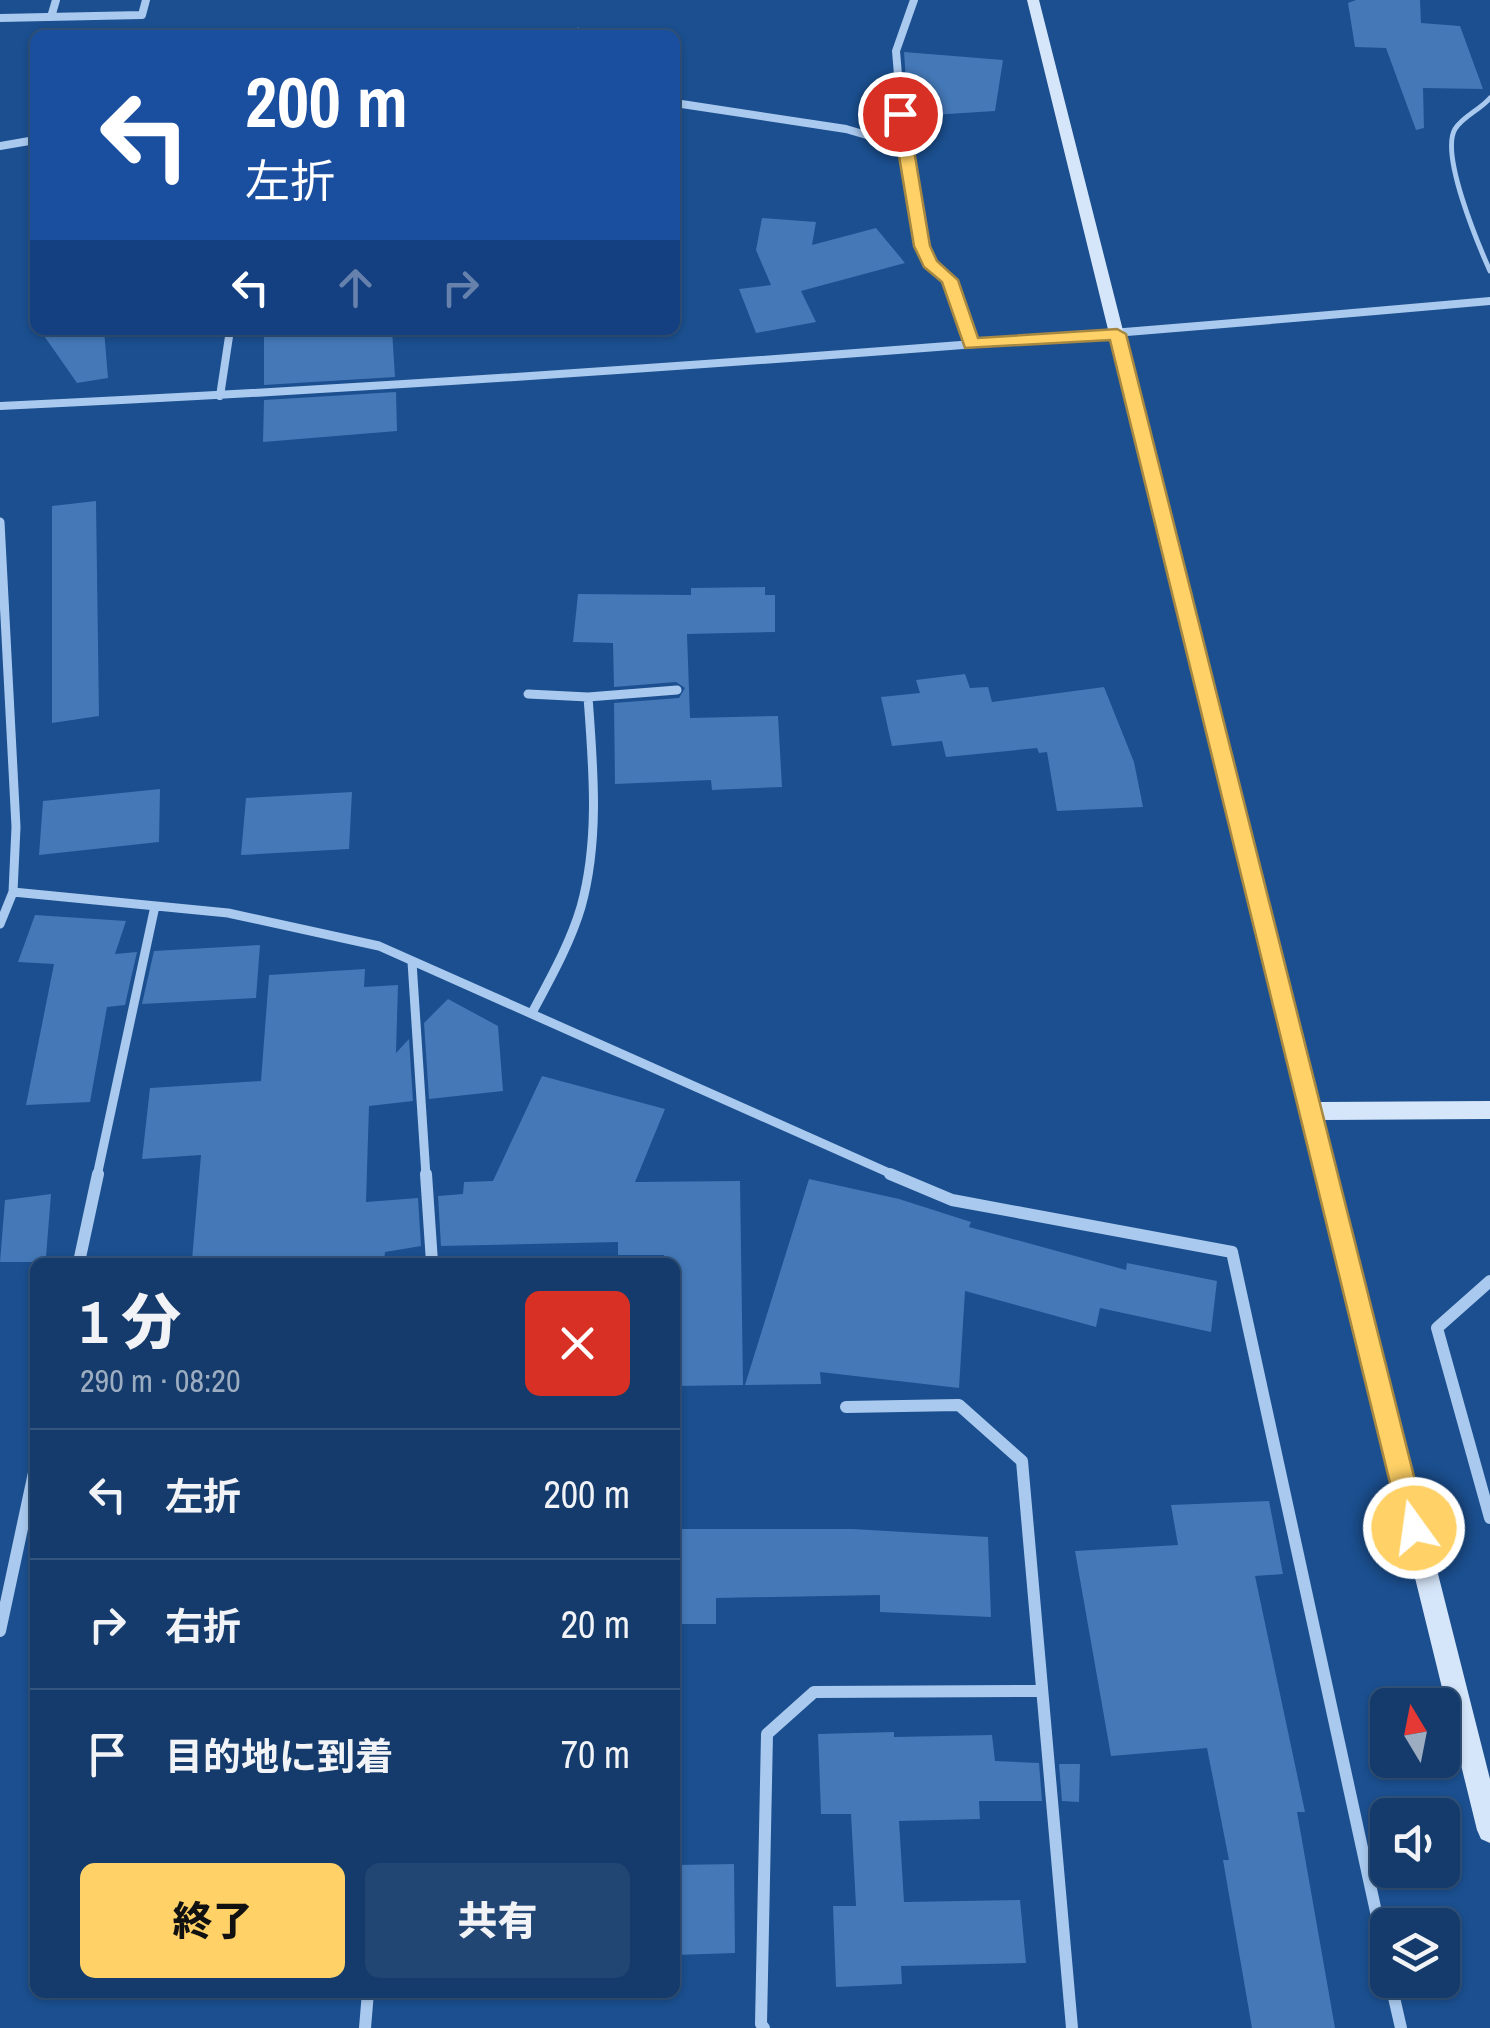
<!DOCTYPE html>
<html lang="ja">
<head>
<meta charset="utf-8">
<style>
  body { margin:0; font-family:"Archivo Narrow","Noto Sans JP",sans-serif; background:#214673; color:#f1f3f6; height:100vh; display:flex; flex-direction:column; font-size:38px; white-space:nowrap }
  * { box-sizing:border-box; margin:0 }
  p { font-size:32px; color:#9dadc1 }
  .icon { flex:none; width:55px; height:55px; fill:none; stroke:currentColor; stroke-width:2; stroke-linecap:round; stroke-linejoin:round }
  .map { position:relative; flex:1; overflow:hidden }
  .details { position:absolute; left:30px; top:1258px; width:650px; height:740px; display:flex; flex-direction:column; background:#143b6b; border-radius:15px; box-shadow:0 2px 8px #0004,0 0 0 2px #33557e }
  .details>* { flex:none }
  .hud { position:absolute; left:30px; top:30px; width:650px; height:305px; border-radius:15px; box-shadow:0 2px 8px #0004,0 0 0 2px #33557e; background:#1a4fa0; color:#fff; overflow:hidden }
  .needle { width:65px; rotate:350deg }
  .controls { position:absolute; left:1370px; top:1688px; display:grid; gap:20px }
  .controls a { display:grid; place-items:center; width:90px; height:90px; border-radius:15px; background:#143b6b; box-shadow:0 2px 8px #0004,0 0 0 2px #33557e; font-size:50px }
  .pin { position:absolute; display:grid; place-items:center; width:85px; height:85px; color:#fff; margin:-42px; border:5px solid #fff; border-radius:50%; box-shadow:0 2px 10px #0007 }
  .me { position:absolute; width:110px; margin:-55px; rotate:346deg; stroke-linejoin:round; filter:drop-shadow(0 0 8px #0008) }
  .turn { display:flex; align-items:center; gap:35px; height:210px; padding:0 50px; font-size:45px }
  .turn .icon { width:130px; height:130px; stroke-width:2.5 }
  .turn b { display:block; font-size:70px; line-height:85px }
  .lanes { display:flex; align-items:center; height:95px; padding:0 50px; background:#0003; justify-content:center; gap:50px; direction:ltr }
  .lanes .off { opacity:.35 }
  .round { display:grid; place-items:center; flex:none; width:105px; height:105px; border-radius:15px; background:#214673 }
  .overview { display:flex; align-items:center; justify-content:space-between; height:170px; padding:0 50px }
  h1 { font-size:60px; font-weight:800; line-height:75px }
  .cta { display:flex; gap:20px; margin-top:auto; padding:20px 50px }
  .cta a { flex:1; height:115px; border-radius:15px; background:#ffd166; color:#111; font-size:40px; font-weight:800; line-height:115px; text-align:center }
  .cta a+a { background:#214673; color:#f1f3f6 }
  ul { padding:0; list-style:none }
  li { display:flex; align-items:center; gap:30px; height:130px; padding:0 50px; border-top:2px solid #33557e }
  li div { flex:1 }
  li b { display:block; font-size:38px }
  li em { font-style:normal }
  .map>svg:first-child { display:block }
  .building { fill:#4478b7 }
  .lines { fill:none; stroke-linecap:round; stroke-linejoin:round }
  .lane { stroke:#a9c9ee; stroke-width:5 }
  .street-far2 { stroke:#a9c9ee; stroke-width:8 }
  .street-far1 { stroke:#a9c9ee; stroke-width:9 }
  .street { stroke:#a9c9ee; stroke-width:12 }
  .secondary { fill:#d6e6fa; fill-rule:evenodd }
  .route { fill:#ffd166; stroke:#a68842; stroke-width:2.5 }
</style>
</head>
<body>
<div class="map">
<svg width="1490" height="2028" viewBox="0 0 1490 2028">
  <rect width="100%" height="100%" fill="#1b4f8f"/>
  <path class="building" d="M1356 0H1420L1421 23 1460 26 1483 89 1423 88 1424 128 1416 130 1386 48 1355 47 1348 3Z
    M904 52 1003 60 995 111 916 116 906 80Z
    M762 218 816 222 812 245 876 228 905 263 801 291 816 322 756 333 739 289 771 285 756 250Z
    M40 330H104L108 378 77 383Z
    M264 330H392L395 377 264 385Z
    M396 392 397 431 263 442 264 400Z
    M96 501 99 716 52 723V506Z
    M765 587V595H775V632L687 634 690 718 778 716 782 787 712 790 711 780 615 784 614 703 679 698 685 688 676 682 614 687 613 643 573 642 578 594 691 595V588Z
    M965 674 970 688 988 687 992 702 1104 687 1134 762 1143 807 1057 811 1047 752 1039 753 1037 748 946 757 942 741 892 746 881 697 920 693 916 680Z
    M160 789 159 842 39 855 43 801Z
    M352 792 349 849 241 855 246 798Z
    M35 915 126 921 115 954 137 952 125 1005 107 1007 90 1102 26 1105 54 964 18 962Z
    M260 945 256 998 142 1004 154 951Z
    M365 969 364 987 398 985 396 1053 409 1039 413 1101 369 1106 366 1202 418 1198 421 1246 385 1252 384 1262 192 1260 201 1155 142 1159 150 1088 261 1081 269 975Z
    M448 999 498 1026 503 1091 429 1099 424 1023Z
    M542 1076 665 1109 635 1182 740 1181 743 1385 675 1386V1262H664V1255H618V1242L441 1246 438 1196 463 1194 464 1182 493 1181Z
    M809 1179 899 1199 971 1222 969 1227 1126 1270 1127 1263 1217 1281 1211 1332 1100 1308 1096 1327 965 1291 959 1388 820 1372 821 1384 745 1385Z
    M51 1194 46 1257H40V1262H0L5 1200Z
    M1269 1501 1283 1574 1255 1576 1305 1812H1297L1335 2028H1252L1223 1860H1229L1207 1748 1111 1756 1075 1551 1178 1545 1171 1505Z
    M675 1529H853L988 1537 991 1617 880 1612V1595L716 1598V1624H675Z
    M894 1732V1737L992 1735 995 1761 1039 1763 1042 1801H979L980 1819 899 1821 904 1902 1020 1900 1026 1963 901 1966 902 1984 836 1987 833 1906H856L851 1814H821L818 1734Z
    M1059 1764H1080L1079 1802 1062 1801Z
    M734 1864 735 1953 675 1955V1865Z"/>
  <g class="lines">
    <path class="lane" d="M1490 98C1480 110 1463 116 1455 129 1440 154 1478 244 1490 271"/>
    <path class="street-far2" d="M914 0 896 51 904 146 922 246 930 263 949 281 971 344
      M51 17 56 0
      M0 18 142 15 146 0
      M578 32 581 35
      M675 103 846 129 904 146
      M0 146 35 140
      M220 396 230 330
      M0 406C497 383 994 345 1490 301"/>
    <path class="street-far1" d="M0 522 16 827 13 892 0 924
      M528 694 588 697 677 690
      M13 892 228 913 379 946 896 1176
      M412 962 426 1176
      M532 1013C550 979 570 944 581 907 600 839 593 766 588 697
      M97 1176 155 906"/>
    <path class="street" d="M426 1174 432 1262
      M890 1174 952 1200 1232 1252 1388 1967
      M79 1262 98 1174
      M1490 1281 1437 1328 1490 1518
      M846 1407 959 1405 1022 1461 1072 2028
      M0 1631 35 1468
      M1390 1980 1401 2028
      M365 2028 368 1992
      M764 2028 761 2024 767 1734 814 1692 1042 1691"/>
    <path class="secondary" d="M1027 0H1039L1319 1102 1490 1101V1119L1323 1120 1490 1779V1843L1481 1839 1477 1830Z"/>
  </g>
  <path class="route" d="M900 109 908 114 930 246 937 261 958 280 978 338 1117 329 1126 334 1427 1528 1424 1537 1414 1541 1404 1537 1401 1528 1110 340 965 348 942 282 924 267 914 246 892 114Z"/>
</svg>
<div class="controls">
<a><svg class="needle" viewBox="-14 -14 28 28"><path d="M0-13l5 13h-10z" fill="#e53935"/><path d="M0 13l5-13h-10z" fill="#9dadc1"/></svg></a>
<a><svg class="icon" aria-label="sound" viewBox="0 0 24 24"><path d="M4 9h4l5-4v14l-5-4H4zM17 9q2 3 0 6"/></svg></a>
<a><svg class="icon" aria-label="layers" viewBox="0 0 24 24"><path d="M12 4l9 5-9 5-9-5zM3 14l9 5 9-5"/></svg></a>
</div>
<div class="pin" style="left:900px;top:114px;background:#d93025"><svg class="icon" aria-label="arrive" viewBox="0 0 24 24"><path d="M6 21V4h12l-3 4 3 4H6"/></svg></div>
<svg class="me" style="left:1414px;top:1528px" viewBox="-20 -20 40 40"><circle r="17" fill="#ffd166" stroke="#fff" stroke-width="3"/><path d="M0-11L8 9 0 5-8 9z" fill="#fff"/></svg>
<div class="hud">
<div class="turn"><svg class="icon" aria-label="left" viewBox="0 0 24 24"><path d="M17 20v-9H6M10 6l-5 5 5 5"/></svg><div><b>200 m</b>左折</div></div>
<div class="lanes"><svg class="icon" aria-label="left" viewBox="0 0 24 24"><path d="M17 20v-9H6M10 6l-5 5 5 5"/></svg><svg class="icon off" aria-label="ahead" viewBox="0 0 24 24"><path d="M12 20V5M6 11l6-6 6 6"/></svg><svg class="icon off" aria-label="right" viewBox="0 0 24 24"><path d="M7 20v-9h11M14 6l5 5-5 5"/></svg></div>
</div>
<section class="details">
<div class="overview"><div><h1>1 分</h1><p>290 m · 08:20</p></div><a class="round" style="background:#d93025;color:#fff"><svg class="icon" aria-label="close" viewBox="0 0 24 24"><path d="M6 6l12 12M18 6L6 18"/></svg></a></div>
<ul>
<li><svg class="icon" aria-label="left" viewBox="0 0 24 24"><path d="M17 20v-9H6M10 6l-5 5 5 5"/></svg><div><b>左折</b></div><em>200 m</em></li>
<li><svg class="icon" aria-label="right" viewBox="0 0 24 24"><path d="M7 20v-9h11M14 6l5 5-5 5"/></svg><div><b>右折</b></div><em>20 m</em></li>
<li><svg class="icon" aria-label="arrive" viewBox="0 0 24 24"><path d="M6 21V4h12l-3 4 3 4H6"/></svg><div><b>目的地に到着</b></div><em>70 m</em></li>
</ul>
<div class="cta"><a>終了</a><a>共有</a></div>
</section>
</div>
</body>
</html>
